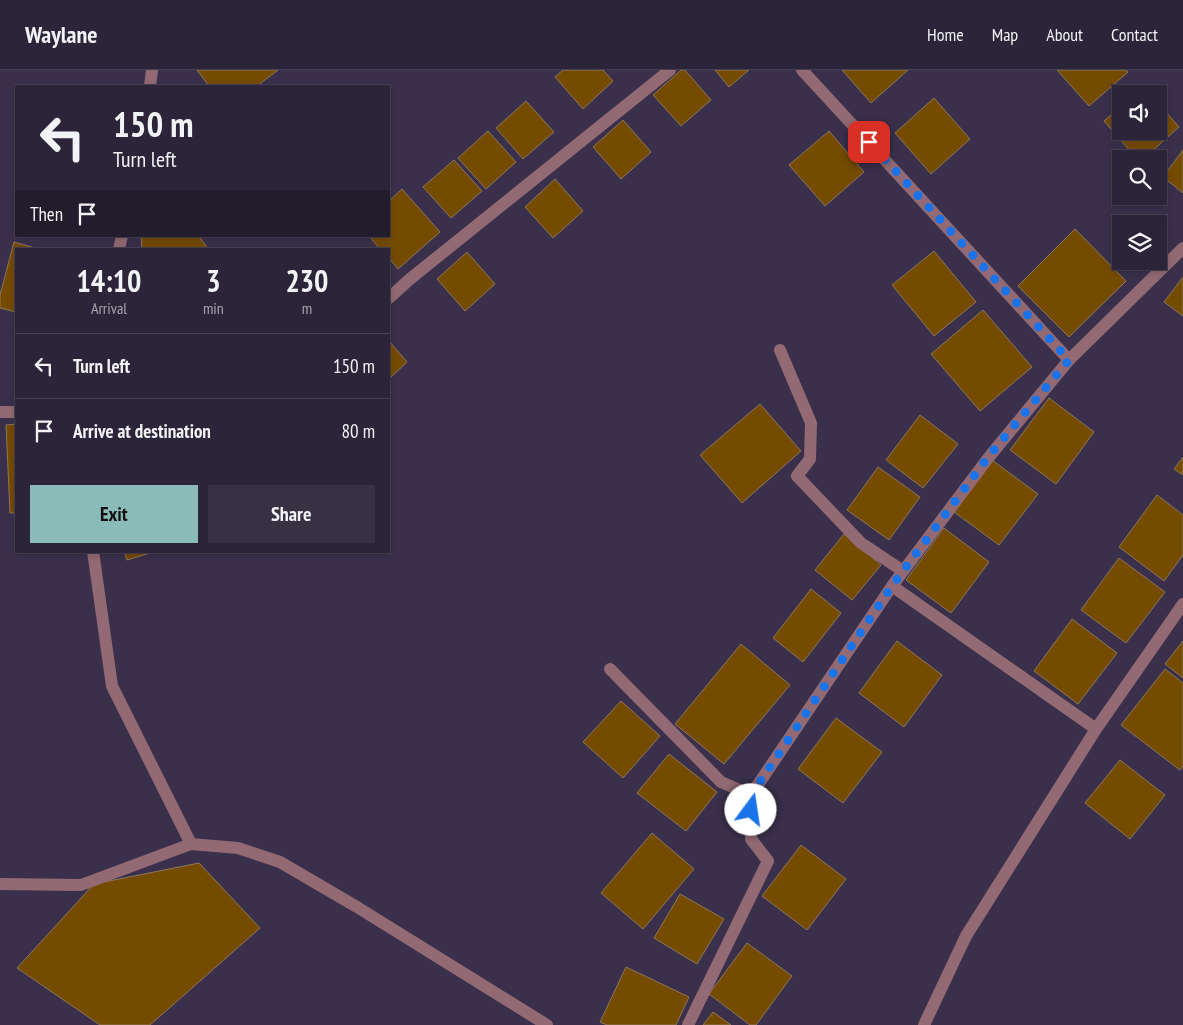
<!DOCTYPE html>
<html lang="en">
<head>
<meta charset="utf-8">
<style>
  body { margin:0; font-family:"PT Sans Narrow",sans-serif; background:#383043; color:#f1f3f6; height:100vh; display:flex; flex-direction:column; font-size:19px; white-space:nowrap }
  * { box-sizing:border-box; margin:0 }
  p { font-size:16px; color:#a6a4ae }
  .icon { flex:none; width:28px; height:28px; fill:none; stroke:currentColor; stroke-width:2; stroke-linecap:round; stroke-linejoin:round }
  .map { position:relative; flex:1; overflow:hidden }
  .drawer { position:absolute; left:15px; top:178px; width:375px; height:305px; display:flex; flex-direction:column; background:#2c2438; border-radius:0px; box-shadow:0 2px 8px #0003,0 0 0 1px #484153 }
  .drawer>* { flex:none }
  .hud { position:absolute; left:15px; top:15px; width:375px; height:152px; border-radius:0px; box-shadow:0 2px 8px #0003,0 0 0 1px #484153; background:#2c2438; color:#f1f3f6; overflow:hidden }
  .fabs { position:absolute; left:1112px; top:15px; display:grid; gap:10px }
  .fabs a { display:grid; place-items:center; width:55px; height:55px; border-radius:0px; background:#2c2438; box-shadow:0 2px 8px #0003,0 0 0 1px #484153; font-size:25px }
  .pin { position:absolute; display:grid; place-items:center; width:42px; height:42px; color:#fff; margin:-21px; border-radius:10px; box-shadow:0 2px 8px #0006 }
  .me { position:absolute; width:55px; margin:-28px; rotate:14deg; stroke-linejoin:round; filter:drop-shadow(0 0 4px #0008) }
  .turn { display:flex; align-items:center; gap:18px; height:105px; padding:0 15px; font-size:22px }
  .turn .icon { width:65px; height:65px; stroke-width:2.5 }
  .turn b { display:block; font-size:35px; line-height:42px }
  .then { display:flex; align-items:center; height:48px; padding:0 15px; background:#0003; gap:10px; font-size:19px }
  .eta { display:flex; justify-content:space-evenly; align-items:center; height:85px; text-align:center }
  .eta b { font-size:30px; font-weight:700; line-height:35px }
  .button { display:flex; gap:10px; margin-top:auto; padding:10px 15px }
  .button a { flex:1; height:58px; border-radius:0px; background:#8bbbb9; color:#111; font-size:20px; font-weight:700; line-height:58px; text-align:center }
  .button a+a { background:#383043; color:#f1f3f6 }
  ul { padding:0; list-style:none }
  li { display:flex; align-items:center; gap:15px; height:65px; padding:0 15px; border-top:1px solid #484153 }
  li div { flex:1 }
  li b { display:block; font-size:19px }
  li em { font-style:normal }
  header { display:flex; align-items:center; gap:30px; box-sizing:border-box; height:70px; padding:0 25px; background:#2c2438; border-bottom:1px solid #484153 }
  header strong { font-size:24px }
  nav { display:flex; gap:28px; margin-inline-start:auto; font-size:18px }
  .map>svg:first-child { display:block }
  .building { fill:#754b00; stroke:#8d785c }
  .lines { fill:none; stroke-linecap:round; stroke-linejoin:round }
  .minor { stroke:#936a74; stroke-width:12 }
  .route { stroke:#1a73e8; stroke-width:9; stroke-dasharray:0 16.2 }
</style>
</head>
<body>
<header>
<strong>Waylane</strong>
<nav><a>Home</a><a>Map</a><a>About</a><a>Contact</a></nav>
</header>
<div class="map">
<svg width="1183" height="955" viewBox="0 0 1183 955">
  <rect width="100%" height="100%" fill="#3a304b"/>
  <path class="building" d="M197 0H278L257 16H209Z
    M563 0H603L613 11 583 39 555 7Z
    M681 0H685L711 30 681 56 653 25Z
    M715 0H749L729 17Z
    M842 0H908L871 33Z
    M1057 0H1126L1128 2 1089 36Z
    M934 28 970 69 931 104 895 63Z
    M526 31 554 62 523 89 496 58Z
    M1159 34 1179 57 1143 89H1137L1104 51 1121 36V61H1159Z
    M623 50 651 82 621 109 593 77Z
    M488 61 516 92 486 119 458 88Z
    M829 61 864 102 825 136 789 95Z
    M1183 80V123L1163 107Z
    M454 90 482 121 451 148 423 117Z
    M555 109 583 141 553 168 525 137Z
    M402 119 440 162 398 199 389 188V179H380L369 166H389V131Z
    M1075 159 1126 211 1069 267 1018 216Z
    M141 166H199L208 179H142Z
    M14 172 39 179H16V242L0 238V225Z
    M934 181 976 232 934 266 892 215Z
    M467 182 495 214 465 241 437 209Z
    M1183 207V246L1164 232Z
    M983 240 1032 297 980 341 931 284Z
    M389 271 407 292 389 309Z
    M1049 328 1094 362 1056 414 1010 380Z
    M760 334 801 381 742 433 700 385Z
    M920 345 958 374 923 418 886 390Z
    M16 354V443H10L6 355Z
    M1183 387V405L1174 399Z
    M992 390 1038 424 999 475 954 442Z
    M878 397 920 427 889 470 847 440Z
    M1157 425 1183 445V485L1164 511 1119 477Z
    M944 458 989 492 951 543 906 510Z
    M844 464 881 495 852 530 815 500Z
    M124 481H157L127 490Z
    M1119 488 1165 522 1126 573 1081 540Z
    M811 519 841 543 803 592 773 568Z
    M1072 549 1117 583 1078 634 1034 601Z
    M897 571 942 605 904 657 859 623Z
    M1183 571V608L1165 594Z
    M741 574 790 615 724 694 675 654Z
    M1165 599 1183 613V696L1180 700 1121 655Z
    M621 631 660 666 623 708 583 672Z
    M836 648 882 682 843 733 798 699Z
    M669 684 717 722 686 761 637 723Z
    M1120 690 1165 725 1130 769 1085 733Z
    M652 763 694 799 643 859 601 823Z
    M801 775 846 809 807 860 762 826Z
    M199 793 260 858 150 955H100L17 898 94 814Z
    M680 824 724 849 697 894 654 868Z
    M747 873 792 906 756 955H750L709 924Z
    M626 897 689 927 676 955H607L600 952Z
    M713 942 731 955H703Z"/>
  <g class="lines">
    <path class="minor" d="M802 0 1069 290
      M150 16 152 0
      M119 179 122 166
      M389 228 410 209 670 0
      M780 280 811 353 810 389 797 406 861 473 903 501
      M0 342H16
      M93 481 112 616 191 774
      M892 516 1096 659
      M610 599 721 712 751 725
      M0 814 81 815 191 774 238 778 280 792 357 837 547 955
      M688 955 768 791 751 769V725L892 516 989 387 1069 290 1183 178
      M924 955 966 866 1096 659 1183 534"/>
  </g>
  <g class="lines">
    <path class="route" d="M751 740V725L892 516 988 387 1069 290 869 72"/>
  </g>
</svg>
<div class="fabs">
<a><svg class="icon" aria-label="sound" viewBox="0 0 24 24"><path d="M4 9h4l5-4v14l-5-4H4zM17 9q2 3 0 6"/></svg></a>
<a><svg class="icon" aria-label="search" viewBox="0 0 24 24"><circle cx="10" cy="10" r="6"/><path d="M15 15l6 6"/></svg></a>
<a><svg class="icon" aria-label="layers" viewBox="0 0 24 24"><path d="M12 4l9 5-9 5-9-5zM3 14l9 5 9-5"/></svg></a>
</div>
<div class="pin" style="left:869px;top:72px;background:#d93025"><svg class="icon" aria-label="arrive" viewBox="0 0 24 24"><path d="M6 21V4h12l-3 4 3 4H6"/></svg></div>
<svg class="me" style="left:751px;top:740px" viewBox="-20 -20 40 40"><circle r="19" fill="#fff"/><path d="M0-13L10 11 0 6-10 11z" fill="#1a73e8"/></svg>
<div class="hud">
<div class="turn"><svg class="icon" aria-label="left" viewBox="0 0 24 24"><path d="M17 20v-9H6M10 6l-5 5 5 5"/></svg><div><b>150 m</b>Turn left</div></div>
<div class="then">Then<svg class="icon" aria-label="arrive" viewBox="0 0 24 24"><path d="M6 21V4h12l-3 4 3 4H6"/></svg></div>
</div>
<section class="drawer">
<div class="eta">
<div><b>14:10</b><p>Arrival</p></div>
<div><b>3</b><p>min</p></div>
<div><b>230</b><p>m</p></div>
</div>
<ul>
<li><svg class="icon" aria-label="left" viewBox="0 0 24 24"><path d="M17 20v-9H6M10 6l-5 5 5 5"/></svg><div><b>Turn left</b></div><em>150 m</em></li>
<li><svg class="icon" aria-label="arrive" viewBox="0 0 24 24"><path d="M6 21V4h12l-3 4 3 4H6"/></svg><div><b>Arrive at destination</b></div><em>80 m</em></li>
</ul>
<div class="button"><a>Exit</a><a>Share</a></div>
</section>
</div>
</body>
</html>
